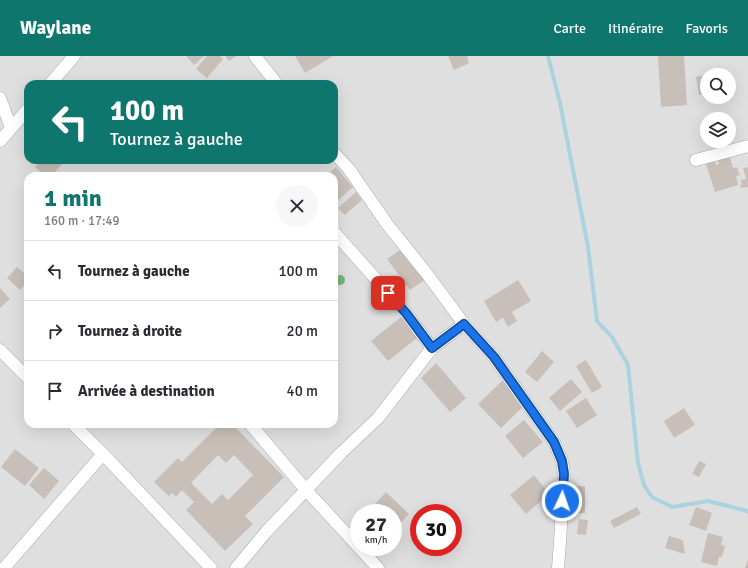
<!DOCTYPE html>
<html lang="fr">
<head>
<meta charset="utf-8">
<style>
  body { margin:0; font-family:Signika,sans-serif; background:#f7f7f7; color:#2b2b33; height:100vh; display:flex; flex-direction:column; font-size:15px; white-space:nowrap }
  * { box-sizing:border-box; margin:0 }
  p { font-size:13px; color:#7c7c81 }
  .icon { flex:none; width:22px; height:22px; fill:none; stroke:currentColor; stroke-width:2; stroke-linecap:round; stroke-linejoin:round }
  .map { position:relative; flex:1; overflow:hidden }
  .panel { position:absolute; left:24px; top:116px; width:314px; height:256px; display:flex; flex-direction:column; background:#fff; border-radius:12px; box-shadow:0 4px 16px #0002 }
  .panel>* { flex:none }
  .guide { position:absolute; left:24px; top:24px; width:314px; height:84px; border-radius:12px; box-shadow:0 4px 16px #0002; background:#0f766e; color:#fff; overflow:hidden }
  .controls { position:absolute; left:700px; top:12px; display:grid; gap:8px }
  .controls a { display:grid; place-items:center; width:36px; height:36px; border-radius:50%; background:#fff; box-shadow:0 4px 16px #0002; font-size:20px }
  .speed { position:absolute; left:350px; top:448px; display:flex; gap:8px; font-size:20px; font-weight:700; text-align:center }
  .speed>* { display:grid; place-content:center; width:52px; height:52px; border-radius:50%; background:#fff; box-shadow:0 4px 16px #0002; line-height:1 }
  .speed small { font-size:10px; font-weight:400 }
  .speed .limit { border:6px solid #d22; background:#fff; color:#111 }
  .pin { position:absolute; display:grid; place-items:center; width:34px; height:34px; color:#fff; margin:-17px; border-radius:8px; box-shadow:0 2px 6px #0006 }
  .me { position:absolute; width:44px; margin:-22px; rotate:3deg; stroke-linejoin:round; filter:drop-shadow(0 0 3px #0008) }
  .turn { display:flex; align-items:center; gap:14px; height:84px; padding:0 20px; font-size:18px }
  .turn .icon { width:52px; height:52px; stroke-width:2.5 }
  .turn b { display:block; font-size:28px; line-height:34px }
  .round { display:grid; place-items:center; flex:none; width:42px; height:42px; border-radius:21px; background:#f7f7f7 }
  .head { display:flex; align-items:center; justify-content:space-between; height:68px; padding:0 20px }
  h1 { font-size:24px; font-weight:700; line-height:30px; color:#0f766e }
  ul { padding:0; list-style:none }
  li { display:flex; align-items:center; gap:12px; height:60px; padding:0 20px; border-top:1px solid #e1e1e2 }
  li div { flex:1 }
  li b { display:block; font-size:15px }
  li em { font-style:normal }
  header { display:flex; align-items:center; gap:24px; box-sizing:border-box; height:56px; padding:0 20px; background:#0f766e; color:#fff }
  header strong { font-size:19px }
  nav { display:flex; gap:22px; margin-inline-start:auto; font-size:14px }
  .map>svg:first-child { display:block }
  .residential { fill:#e0dfdf; fill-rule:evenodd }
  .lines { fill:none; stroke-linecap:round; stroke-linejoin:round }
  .stream { stroke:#aad3df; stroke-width:4 }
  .building { fill:#c7bfb8; fill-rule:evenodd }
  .street-casing { stroke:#a9a9a9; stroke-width:13 }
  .street { stroke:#fff; stroke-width:12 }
  .tree { fill:#74b475 }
  .route-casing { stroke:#114b97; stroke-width:10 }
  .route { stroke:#1a73e8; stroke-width:7 }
</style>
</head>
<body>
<header>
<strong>Waylane</strong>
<nav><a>Carte</a><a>Itinéraire</a><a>Favoris</a></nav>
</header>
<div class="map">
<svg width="748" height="512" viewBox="0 0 748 512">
  <rect width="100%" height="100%" fill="#f2efe9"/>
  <path class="residential" d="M0 0H748V512H0ZM707 19H729V41H707ZM28 28H334V104H28ZM707 63H729V85H707ZM28 120H334V368H28ZM359 457H393V491H359ZM419 457H453V491H419Z"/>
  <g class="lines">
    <path class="stream" d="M548 0 560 47 588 191 597 265 612 281 628 309 638 407 644 429 652 441 672 451 708 445 744 454 748 456"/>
  </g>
  <path class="building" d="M186 0H204L194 9Z
    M207 0H220L223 3 207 22 196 13Z
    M225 0H236L229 5Z
    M295 0H333L305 17Z
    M448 0H467L469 7 454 14Z
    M658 0H684L687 49 661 51Z
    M727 15V19H711V18Z
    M707 19V38L699 39 696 21Z
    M729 97 733 112 737 111 740 119 736 120 738 129 715 136 705 105 714 102 716 109 719 108 717 101Z
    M41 104H65L52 120H45L35 111Z
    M336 111 353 131 334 148V120H326Z
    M748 111V131L741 132 740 129H742L741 124 746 123 743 112Z
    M356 136 362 144 345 159 338 152Z
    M403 192 426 223 410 234 387 203Z
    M17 211 28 221V225L20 234 7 222Z
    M518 224 531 245 512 256 517 265 508 271 503 262 496 266 484 245Z
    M0 232 10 243 0 252Z
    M401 261 417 282 388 305 371 285Z
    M542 295 554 306 537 326 525 316Z
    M586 304 602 331 592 337 576 310Z
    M436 307 466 342 450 356 421 322Z
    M571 323 582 336 560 355 549 342Z
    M503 324 526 348 501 372 478 348Z
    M586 342 597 359 577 372 566 355Z
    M684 352 695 369 674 382 664 365Z
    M524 364 543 386 523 402 505 380Z
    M117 368H126L122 372Z
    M220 368H232L284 421 245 460 253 468 225 495 186 454 194 446 182 434 176 441 172 437 169 440 154 426 178 402 182 406ZM218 399 226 407 234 399 253 419 228 444 222 438 212 448 191 427Z
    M15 393 39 412 25 430 1 411Z
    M699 405 706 408 699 421 692 418Z
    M44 412 59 425 44 443 29 429Z
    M534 419 549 438 526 458 510 439Z
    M576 430H585V457H576Z
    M386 436 409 458 394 474 393 473V457H376L371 452Z
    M637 451 641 458 614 472 610 465Z
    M696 451 712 457 706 475 689 469Z
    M579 463 588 464 586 479 577 478Z
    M708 477 723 481 721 489 725 490 722 501H719L717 510 701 506Z
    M669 480 683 484 685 498 665 492Z
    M748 503V512H745Z"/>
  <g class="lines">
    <defs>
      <path id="street" d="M255 0 277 28
        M50 28 74 0
        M0 42 11 72
        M0 85 28 53
        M334 97 349 113 387 168 427 218 464 268 494 301 554 386 562 405 564 418 560 486 558 512
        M696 104 748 90
        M334 176 406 257 432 292
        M0 294 28 322
        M73 368 103 398 211 512
        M250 368 306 434 378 512
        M4 512 103 398
        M236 512 266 476 341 397 378 362 432 292 464 268"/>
    </defs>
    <use href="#street" class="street-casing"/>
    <use href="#street" class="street"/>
  </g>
  <circle class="tree" cx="340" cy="224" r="5"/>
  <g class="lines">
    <defs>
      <path id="route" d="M388 237 406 257 432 292 464 268 494 301 554 386 562 405 564 418 562 445"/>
    </defs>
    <use href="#route" class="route-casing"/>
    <use href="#route" class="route"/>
  </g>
</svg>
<div class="controls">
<a><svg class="icon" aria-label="search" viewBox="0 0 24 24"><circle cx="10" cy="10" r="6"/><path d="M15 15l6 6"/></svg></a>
<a><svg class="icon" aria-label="layers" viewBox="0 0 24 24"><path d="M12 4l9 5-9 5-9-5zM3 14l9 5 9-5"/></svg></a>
</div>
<div class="speed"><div>27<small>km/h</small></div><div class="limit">30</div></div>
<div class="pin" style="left:388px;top:237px;background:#d93025"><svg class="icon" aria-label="arrive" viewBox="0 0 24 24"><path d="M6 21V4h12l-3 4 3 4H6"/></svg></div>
<svg class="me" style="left:562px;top:445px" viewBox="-20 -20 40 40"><circle r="17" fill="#1a73e8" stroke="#fff" stroke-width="3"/><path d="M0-11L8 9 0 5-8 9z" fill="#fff"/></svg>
<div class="guide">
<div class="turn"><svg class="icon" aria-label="left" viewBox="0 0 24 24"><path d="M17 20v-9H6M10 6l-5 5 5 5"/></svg><div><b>100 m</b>Tournez à gauche</div></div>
</div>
<section class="panel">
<div class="head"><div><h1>1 min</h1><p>160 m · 17:49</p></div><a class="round"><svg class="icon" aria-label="close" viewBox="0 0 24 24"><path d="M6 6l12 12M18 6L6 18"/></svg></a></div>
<ul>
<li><svg class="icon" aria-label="left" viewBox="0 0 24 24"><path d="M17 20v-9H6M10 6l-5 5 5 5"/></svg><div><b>Tournez à gauche</b></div><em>100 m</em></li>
<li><svg class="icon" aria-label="right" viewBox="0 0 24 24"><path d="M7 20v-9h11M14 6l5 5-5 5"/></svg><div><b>Tournez à droite</b></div><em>20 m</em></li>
<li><svg class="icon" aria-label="arrive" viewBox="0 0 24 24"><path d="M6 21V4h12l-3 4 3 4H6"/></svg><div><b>Arrivée à destination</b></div><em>40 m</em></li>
</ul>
</section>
</div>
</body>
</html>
